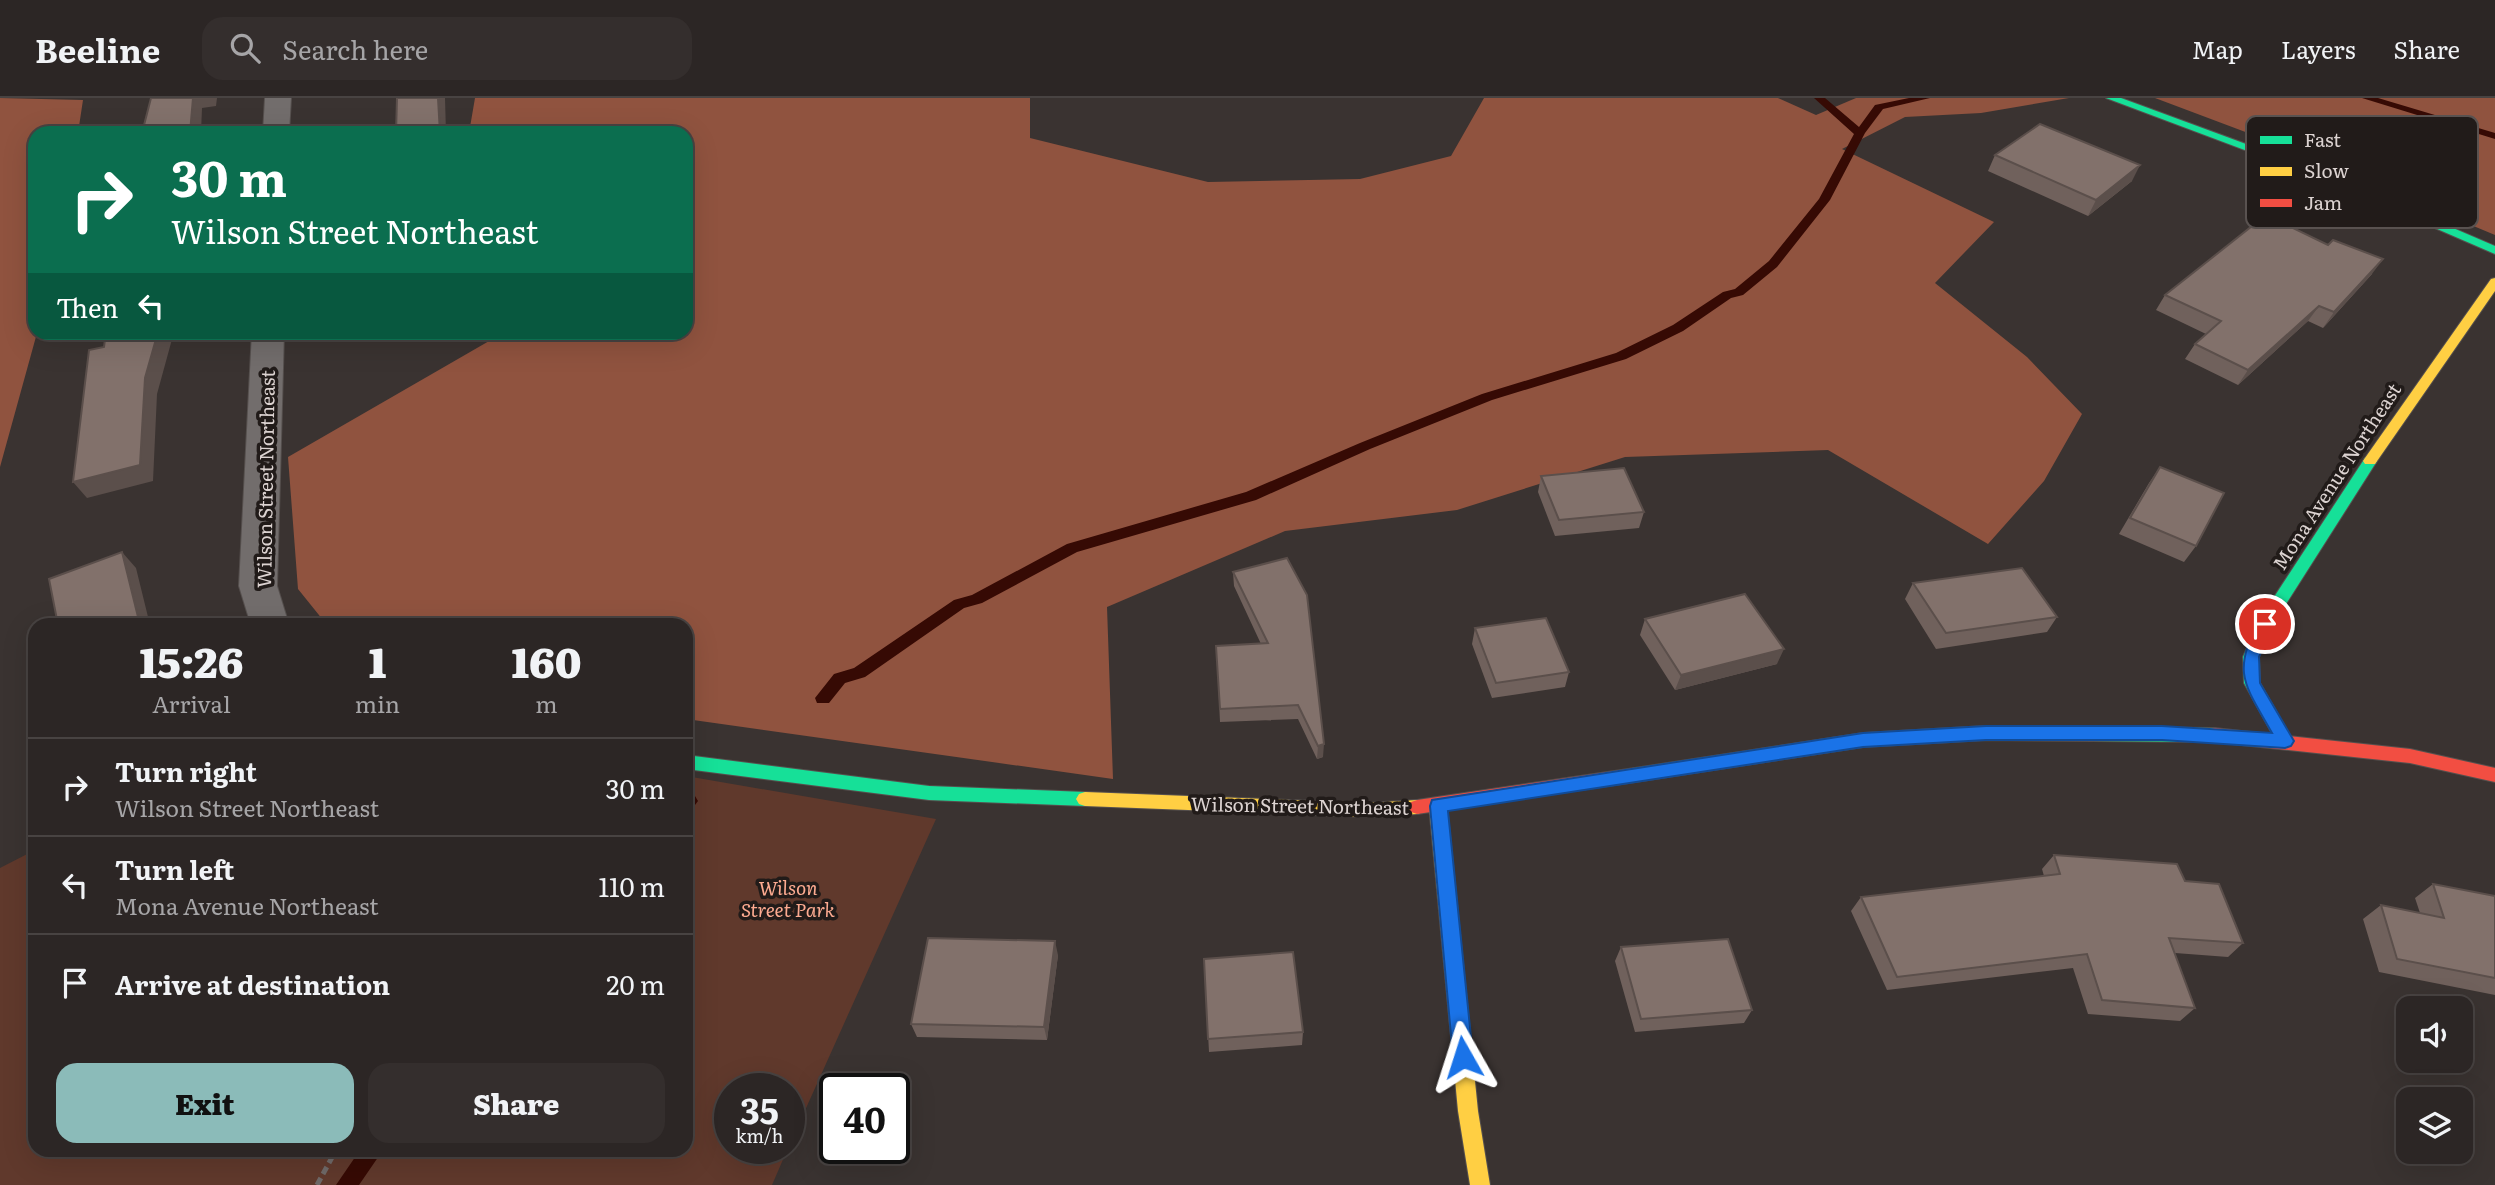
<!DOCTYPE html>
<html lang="en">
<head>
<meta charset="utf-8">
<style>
  body { margin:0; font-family:Literata,serif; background:#342e2d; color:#f1f3f6; height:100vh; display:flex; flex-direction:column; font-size:26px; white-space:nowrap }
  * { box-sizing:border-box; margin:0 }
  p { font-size:23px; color:#a6a5a7 }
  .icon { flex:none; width:38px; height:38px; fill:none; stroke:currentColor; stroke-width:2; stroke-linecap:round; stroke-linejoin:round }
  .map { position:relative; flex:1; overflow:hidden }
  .panel { position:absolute; left:28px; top:520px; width:665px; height:539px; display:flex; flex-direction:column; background:#2c2625; border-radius:21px; box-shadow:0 7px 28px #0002,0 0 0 2px #484342 }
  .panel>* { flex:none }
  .banner { position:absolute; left:28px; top:28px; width:665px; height:214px; border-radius:21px; box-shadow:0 7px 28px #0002,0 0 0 2px #484342; background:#0b6e4f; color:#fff; overflow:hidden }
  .buttons { position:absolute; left:2396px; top:898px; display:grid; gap:14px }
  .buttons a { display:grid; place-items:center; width:77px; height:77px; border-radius:14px; background:#2c2625; box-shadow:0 7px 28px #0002,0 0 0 2px #484342; font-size:35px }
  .speed { position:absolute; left:714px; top:975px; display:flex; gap:14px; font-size:35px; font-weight:700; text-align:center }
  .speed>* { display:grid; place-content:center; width:91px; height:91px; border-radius:50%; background:#2c2625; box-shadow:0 7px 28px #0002,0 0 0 2px #484342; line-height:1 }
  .speed small { font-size:18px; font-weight:400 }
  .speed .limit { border:4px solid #111; border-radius:10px; background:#fff; color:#111 }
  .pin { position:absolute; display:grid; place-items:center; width:60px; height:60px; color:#fff; margin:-30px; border:4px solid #fff; border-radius:50%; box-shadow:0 2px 7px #0007 }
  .me { position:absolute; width:77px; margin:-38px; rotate:354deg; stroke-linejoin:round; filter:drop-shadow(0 0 5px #0008) }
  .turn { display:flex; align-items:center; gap:24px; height:147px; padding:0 28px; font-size:32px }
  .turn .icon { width:91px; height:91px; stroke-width:2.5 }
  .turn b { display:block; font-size:49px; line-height:60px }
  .then { display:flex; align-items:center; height:66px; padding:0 28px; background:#0003; gap:14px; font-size:26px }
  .eta { display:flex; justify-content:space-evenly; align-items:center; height:119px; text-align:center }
  .eta b { font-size:42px; font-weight:800; line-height:49px }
  .cta { display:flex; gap:14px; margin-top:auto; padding:14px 28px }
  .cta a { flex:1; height:80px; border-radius:21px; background:#8bbbb9; color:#111; font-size:28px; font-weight:800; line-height:80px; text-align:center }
  .cta a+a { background:#342e2d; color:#f1f3f6 }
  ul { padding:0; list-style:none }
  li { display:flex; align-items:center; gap:21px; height:98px; padding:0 28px; border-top:2px solid #484342 }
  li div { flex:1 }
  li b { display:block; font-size:26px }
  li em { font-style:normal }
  header { display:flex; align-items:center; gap:42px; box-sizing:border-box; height:98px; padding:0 35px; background:#2c2625; border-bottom:2px solid #484342 }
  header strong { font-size:33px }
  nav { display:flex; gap:38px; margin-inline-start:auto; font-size:24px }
  .search { width:490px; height:63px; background:#342e2d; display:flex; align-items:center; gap:18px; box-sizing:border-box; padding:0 24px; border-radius:21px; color:#a6a5a7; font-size:26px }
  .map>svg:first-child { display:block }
  .green { fill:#60392c }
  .forest { fill:#90533f }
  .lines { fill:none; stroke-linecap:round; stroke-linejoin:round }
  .stream { fill:#360a04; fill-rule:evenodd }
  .street-casing { stroke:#56504e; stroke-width:2 }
  .fast-casing { stroke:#56504e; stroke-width:2 }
  .slow-casing { stroke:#56504e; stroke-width:2 }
  .jam-casing { stroke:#56504e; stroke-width:2 }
  .path { stroke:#6f6968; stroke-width:5; stroke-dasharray:8 4.5; stroke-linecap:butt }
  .street { fill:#726d6c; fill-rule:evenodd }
  .fast { fill:#16e098; fill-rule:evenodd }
  .slow { fill:#ffcf43; fill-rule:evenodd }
  .jam { fill:#f24e42; fill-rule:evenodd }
  .wall { fill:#70615c }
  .shaded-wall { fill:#5b4f4b }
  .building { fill:#82716b; stroke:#5b4f4b; stroke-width:2 }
  .route { fill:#1a73e8; stroke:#114b97; stroke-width:2 }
  .labels { text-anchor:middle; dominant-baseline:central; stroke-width:7; stroke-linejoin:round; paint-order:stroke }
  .street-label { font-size:19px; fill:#dcd3d1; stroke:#211b19 }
  .park-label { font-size:19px; font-style:italic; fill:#fdab91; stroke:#211b19 }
  .key { fill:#211b19; stroke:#595250; stroke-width:2 }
  .key-label { font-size:19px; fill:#dcd3d1 }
</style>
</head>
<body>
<header>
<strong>Beeline</strong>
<div class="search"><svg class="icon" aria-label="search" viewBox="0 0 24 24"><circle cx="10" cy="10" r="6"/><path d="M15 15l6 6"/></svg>Search here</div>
<nav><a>Map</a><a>Layers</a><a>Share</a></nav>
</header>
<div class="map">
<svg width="2495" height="1087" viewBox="0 0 2495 1087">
  <rect width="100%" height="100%" fill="#3a3331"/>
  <path class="green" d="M686 678 936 721 789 1048V990H730V1050H788L772 1087H0V770L35 752V1052H686Z"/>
  <path class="forest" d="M0 0 83 2 78 35H35L37 235 0 369Z
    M475 0H1030V40L1208 84 1360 81 1451 58 1484 0H1778L1816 17 1856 0H2069L1981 15 1905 19 1842 51 1994 124 1935 185 2027 259 2082 316 2044 383 1988 446 1828 352 1625 359 1457 412 1285 433 1107 509 1113 681 686 621V527H327L298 491 288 359 503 235 686 234V35H469Z
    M2155 0H2495V137L2272 44Z"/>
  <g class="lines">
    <path class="stream" d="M1814 0H1825L1859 29 1875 7 1909 0H1930L1883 11 1865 35 1830 102 1777 169 1743 197 1731 200 1683 233 1626 261 1492 302 1370 351 1256 402 1077 454 982 505 964 510 865 579 845 585 829 605H817L815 600 834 576 854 570 954 502 972 497 1067 446 1246 394 1360 345 1482 296 1616 255 1673 227 1723 194 1735 191 1769 163 1819 101 1854 36Z
      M2362 0H2378L2495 35V41Z
      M689 696 695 698 698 703 692 711 686 713V697Z
      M360 1052H383L359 1087H336Z"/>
    <defs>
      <path id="street" d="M265 0H291L289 35H263Z
        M252 234H284L277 488 289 527H251L239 488Z"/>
      <path id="fast" d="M2106 0H2121L2325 75 2495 148V156L2317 79Z
        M2370 358 2377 363 2272 528 2259 559 2260 585 2293 643 2291 648 2285 650 2279 648 2244 585 2243 559 2259 522 2365 360Z
        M1986 628 2214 630 2220 632 2222 637 2220 642 2214 644 1986 642 1863 649 1635 684 1629 682 1626 677 1629 672 1635 670 1863 635Z
        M686 657 929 688 1085 694 1091 696 1094 701 1091 706 1085 708 929 702 686 671Z"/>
      <path id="slow" d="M2495 180V193L2375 366H2365L2363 363 2365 360 2491 181Z
        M1085 694 1368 705 1417 702 1423 704 1426 709 1423 714 1417 716 1368 719 1085 708 1079 706 1076 701 1079 696Z
        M1438 700 1444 702 1447 707 1478 1013 1490 1087H1470L1458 1013 1429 707 1432 702Z"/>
      <path id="jam" d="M2214 630 2410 651 2495 670V684L2410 665 2214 644 2208 642 2206 637 2208 632Z
        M1635 670 1641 672 1644 677 1641 682 1635 684 1417 716 1411 714 1408 709 1411 704 1417 702Z"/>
    </defs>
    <use href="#street" class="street-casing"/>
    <use href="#fast" class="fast-casing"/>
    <use href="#slow" class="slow-casing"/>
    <use href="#jam" class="jam-casing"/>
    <path class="path" d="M317 1087 336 1052"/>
    <use href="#street" class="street"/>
    <use href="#fast" class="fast"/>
    <use href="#slow" class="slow"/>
    <use href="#jam" class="jam"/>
  </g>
  <path class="wall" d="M1995 57 2132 83 2088 118 1988 73Z
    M2372 176 2323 230 2308 223 2238 287 2185 261 2195 246 2206 236 2156 212 2165 197Z
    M2160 369 2196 448 2184 464 2119 436 2149 385Z
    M1541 378 1644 414 1639 430 1555 438 1538 394Z
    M1233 474 1323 659 1317 661 1298 621 1220 624 1217 561 1261 546 1234 488Z
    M1913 485 2057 519 2047 534 1936 551 1905 501Z
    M1645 521 1777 566 1675 592 1640 537Z
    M1475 530 1569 574 1565 589 1492 600 1472 546Z
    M2054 757 2185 783 2243 845 2228 859 2175 855 2195 910 2180 923 2088 916 2073 870 1887 892 1851 813 1861 799 2044 778 2042 771Z
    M2433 786 2495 798V897L2379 874 2363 821 2381 807 2420 815 2415 800Z
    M1621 849 1752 912 1744 925 1635 934 1615 863Z
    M1058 857 1047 942 917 939 911 926Z
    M1204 861 1303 934 1302 947 1209 954Z"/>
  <path class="shaded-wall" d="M193 0H217L216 8 202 10 201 35H190Z
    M438 0H445L446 35H440Z
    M2140 67 2132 83 2088 118 2096 102Z
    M2383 161 2372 176 2323 230 2334 214Z
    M2319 208 2308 223 2238 287 2248 272Z
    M158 234H174L157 296 153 383 87 400 73 384 145 280Z
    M409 234H458L414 244Z
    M122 454 136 470 150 527H140Z
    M1784 551 1777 566 1675 592 1681 577Z
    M1324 646 1323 659 1317 661 1318 648Z
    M1055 843 1058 857 1047 942 1044 929Z"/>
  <path class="building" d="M151 0H193L190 35H142Z
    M397 0H438L440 35 451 33V35H396Z
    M2040 26 2140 67 2096 102 1995 57Z
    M2266 117 2328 147 2333 142 2383 161 2334 214 2319 208 2248 272 2195 246 2221 223 2165 197Z
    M106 234H158L145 280 140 367 73 384 89 252 104 249Z
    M2160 369 2224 395 2196 448 2130 420Z
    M1624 370 1644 414 1559 422 1541 378Z
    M122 454 140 527H58L49 481Z
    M1287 460 1307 497 1324 646 1318 648 1298 607 1220 611 1216 548 1268 545 1233 474Z
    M2022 470 2057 519 1946 535 1913 485Z
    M1745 496 1784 551 1681 577 1645 521Z
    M1546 520 1569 574 1496 585 1475 530Z
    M2054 757 2177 766 2185 783 2219 786 2243 845 2169 840 2195 910 2102 902 2087 856 1897 879 1861 799 2060 776Z
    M2433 786 2495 798V880L2397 861 2381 807 2444 820Z
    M928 840 1055 843 1044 929 911 926Z
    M1728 841 1752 912 1641 921 1621 849Z
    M1293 854 1303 934 1208 941 1204 861Z"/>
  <path class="route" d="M2265 520 2273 526 2259 559 2260 585 2294 643 2291 648 2285 650 2162 642H1986L1863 649 1448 713 1473 959 1470 965 1463 968 1456 965 1453 959 1430 708 1432 702 1863 635 1986 628H2162L2272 635C2245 587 2231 575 2259 522Z"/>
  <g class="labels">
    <g class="street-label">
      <text transform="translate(2336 378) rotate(-57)">Mona Avenue Northeast</text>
      <text transform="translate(265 381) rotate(-89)">Wilson Street Northeast</text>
      <text transform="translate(1300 707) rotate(1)">Wilson Street Northeast</text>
    </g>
    <g class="park-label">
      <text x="788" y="789">Wilson<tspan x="788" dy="22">Street Park</tspan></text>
    </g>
  </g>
  <rect x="2246" y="18" width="232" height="112" rx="10" class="key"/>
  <rect x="2260" y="38" width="32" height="8" fill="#16e098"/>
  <rect x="2260" y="69" width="32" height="9" fill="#ffcf43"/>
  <rect x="2260" y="101" width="32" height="8" fill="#f24e42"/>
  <g class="key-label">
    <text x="2304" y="49">Fast</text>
    <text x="2304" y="80">Slow</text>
    <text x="2304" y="112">Jam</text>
  </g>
</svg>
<div class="buttons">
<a><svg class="icon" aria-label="sound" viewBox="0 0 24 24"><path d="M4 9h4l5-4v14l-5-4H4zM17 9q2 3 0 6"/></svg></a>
<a><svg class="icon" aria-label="layers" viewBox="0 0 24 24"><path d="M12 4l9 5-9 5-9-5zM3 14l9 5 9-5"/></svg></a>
</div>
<div class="speed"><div>35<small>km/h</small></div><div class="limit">40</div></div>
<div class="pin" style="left:2265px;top:526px;background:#d93025"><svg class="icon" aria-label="arrive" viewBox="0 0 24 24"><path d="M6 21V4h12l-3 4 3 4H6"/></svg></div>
<svg class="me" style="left:1463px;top:959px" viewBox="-20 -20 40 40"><path d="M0-17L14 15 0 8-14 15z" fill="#1a73e8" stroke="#fff" stroke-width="4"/></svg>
<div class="banner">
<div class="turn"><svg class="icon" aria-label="right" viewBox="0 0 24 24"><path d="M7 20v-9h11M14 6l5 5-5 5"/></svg><div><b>30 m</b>Wilson Street Northeast</div></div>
<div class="then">Then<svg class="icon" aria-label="left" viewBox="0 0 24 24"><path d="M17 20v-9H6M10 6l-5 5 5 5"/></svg></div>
</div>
<section class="panel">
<div class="eta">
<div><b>15:26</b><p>Arrival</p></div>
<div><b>1</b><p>min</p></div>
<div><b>160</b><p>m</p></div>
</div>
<ul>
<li><svg class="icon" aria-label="right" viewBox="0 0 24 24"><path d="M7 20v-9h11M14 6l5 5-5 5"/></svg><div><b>Turn right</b><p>Wilson Street Northeast</p></div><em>30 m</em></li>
<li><svg class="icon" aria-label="left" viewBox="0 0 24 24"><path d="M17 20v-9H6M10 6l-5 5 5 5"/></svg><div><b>Turn left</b><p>Mona Avenue Northeast</p></div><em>110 m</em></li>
<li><svg class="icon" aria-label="arrive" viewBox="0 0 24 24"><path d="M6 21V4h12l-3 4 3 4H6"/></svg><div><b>Arrive at destination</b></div><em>20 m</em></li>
</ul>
<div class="cta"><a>Exit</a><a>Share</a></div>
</section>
</div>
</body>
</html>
